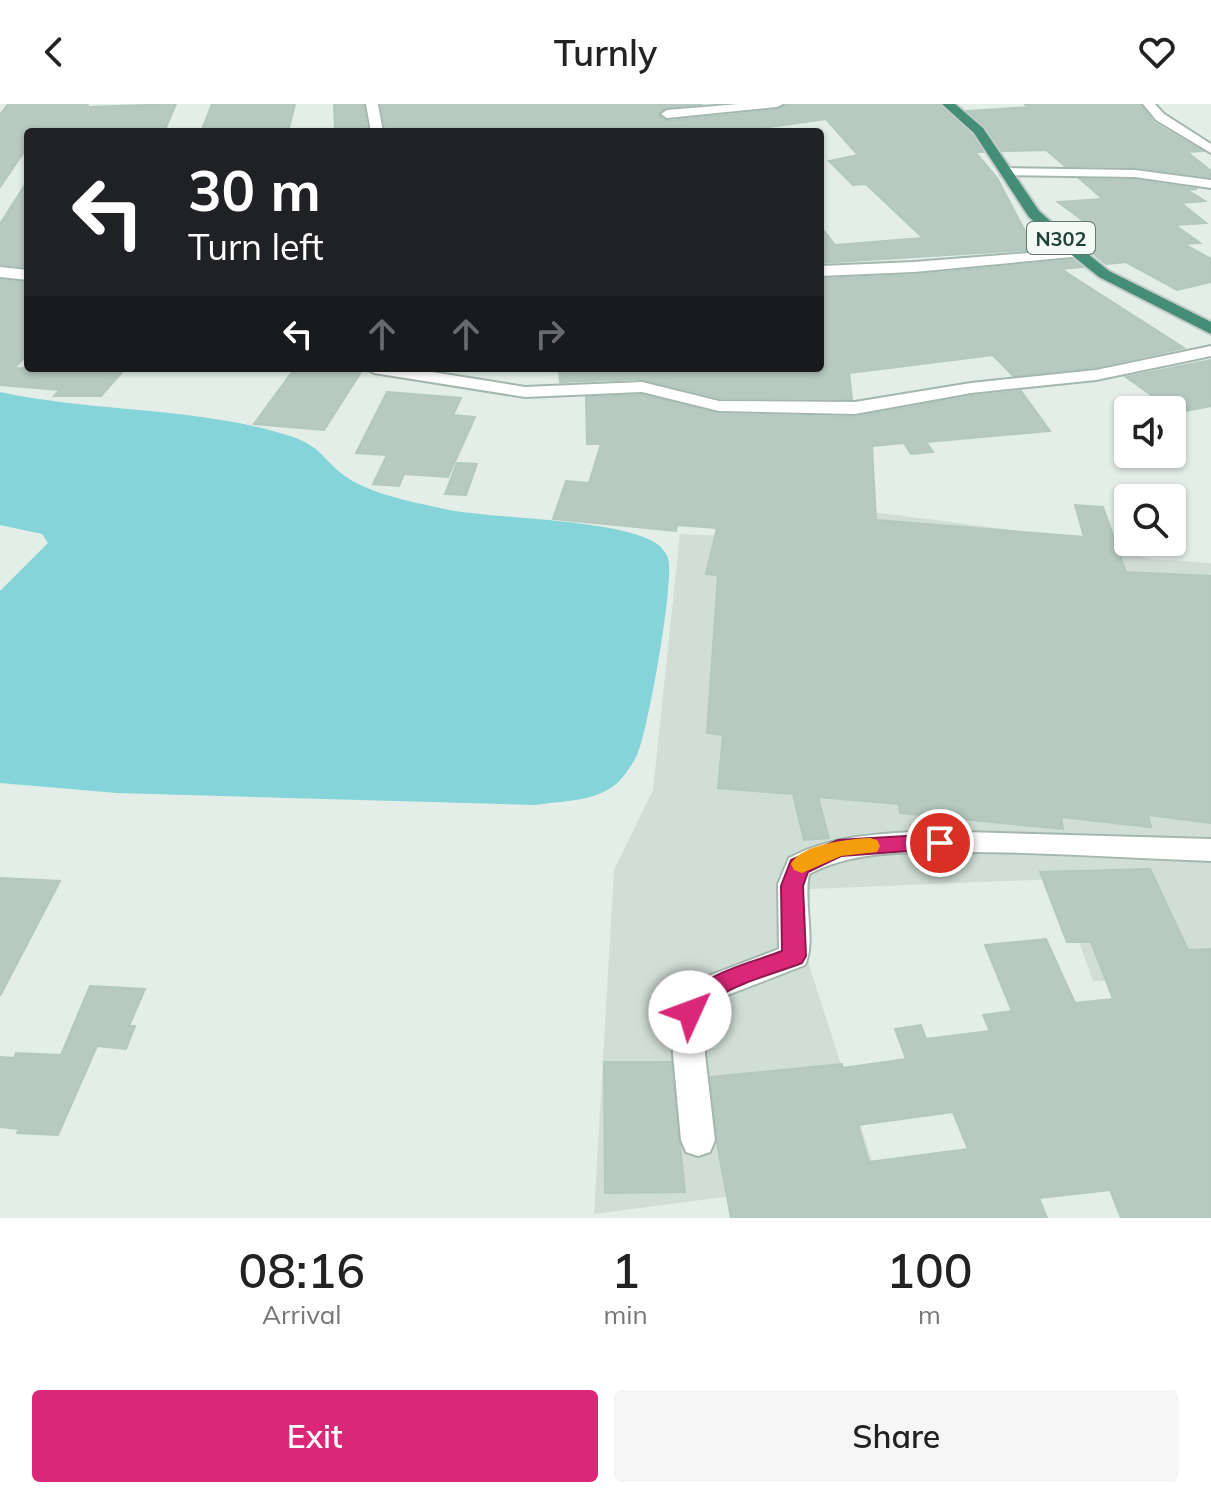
<!DOCTYPE html>
<html lang="en">
<head>
<meta charset="utf-8">
<style>
  body { margin:0; font-family:Mulish,sans-serif; background:#f6f6f6; color:#222; height:100vh; display:flex; flex-direction:column; font-size:30px; white-space:nowrap }
  * { box-sizing:border-box; margin:0 }
  p { font-size:26px; color:#767676 }
  .icon { flex:none; width:44px; height:44px; fill:none; stroke:currentColor; stroke-width:2; stroke-linecap:round; stroke-linejoin:round }
  .map { position:relative; height:1114px; overflow:hidden }
  .details { display:flex; flex-direction:column; background:#fff; flex:1 }
  .details>* { flex:none }
  .hud { position:absolute; left:24px; top:24px; width:800px; height:244px; border-radius:8px; box-shadow:0 2px 6px #0004; background:#202124; color:#fff; overflow:hidden }
  .tools { position:absolute; left:1114px; top:292px; display:grid; gap:16px }
  .tools a { display:grid; place-items:center; width:72px; height:72px; border-radius:8px; background:#fff; box-shadow:0 2px 6px #0004; font-size:40px }
  .pin { position:absolute; display:grid; place-items:center; width:68px; height:68px; color:#fff; margin:-34px; border:4px solid #fff; border-radius:50%; box-shadow:0 2px 8px #0007 }
  .me { position:absolute; width:88px; margin:-44px; rotate:47deg; stroke-linejoin:round; filter:drop-shadow(0 0 6px #0008) }
  .turn { display:flex; align-items:center; gap:28px; height:168px; padding:0 32px; font-size:36px }
  .turn .icon { width:104px; height:104px; stroke-width:2.5 }
  .turn b { display:block; font-size:56px; line-height:68px }
  .lanes { display:flex; align-items:center; height:76px; padding:0 32px; background:#0003; justify-content:center; gap:40px; direction:ltr }
  .lanes .off { opacity:.35 }
  .eta { display:flex; justify-content:space-evenly; align-items:center; height:136px; text-align:center }
  .eta b { font-size:48px; font-weight:600; line-height:56px }
  .cta { display:flex; gap:16px; margin-top:auto; padding:16px 32px }
  .cta a { flex:1; height:92px; border-radius:8px; background:#db2777; color:#fff; font-size:32px; font-weight:600; line-height:92px; text-align:center }
  .cta a+a { background:#f6f6f6; color:#222 }
  header { display:flex; justify-content:space-between; align-items:center; height:104px; padding:0 32px; background:#fff; font-size:36px; font-weight:600 }
  .map>svg:first-child { display:block }
  .built { fill:#d0ded6 }
  .water { fill:#84d4d9 }
  .building { fill:#b7c9c0; stroke:#b3c8be; stroke-width:2; fill-rule:evenodd }
  .lines { fill:none; stroke-linecap:round; stroke-linejoin:round }
  .minor-casing { stroke:#a4b7ae; stroke-width:4 }
  .trunk-casing { stroke:#c1cac6; stroke-width:4 }
  .minor { fill:#fff; fill-rule:evenodd }
  .trunk { fill:#448d76; fill-rule:evenodd }
  .route { fill:#db2777; stroke:#8e194d; stroke-width:2 }
  .slow { fill:#f59e0b }
  .labels { text-anchor:middle; dominant-baseline:central; stroke-width:6; stroke-linejoin:round; paint-order:stroke }
  .shield { fill:#f3faf6; stroke:#5f786f; stroke-width:2 }
  .shield-label { font-size:20px; font-weight:bold; fill:#204135 }
</style>
</head>
<body>
<header><svg class="icon" aria-label="back" viewBox="0 0 24 24"><path d="M15 5l-7 7 7 7"/></svg>Turnly<svg class="icon" aria-label="heart" viewBox="0 0 24 24"><path d="M12 20l-8-8c-3-5 5-10 8-4 3-6 11-1 8 4z"/></svg></header>
<div class="map">
<svg width="1211" height="1114" viewBox="0 0 1211 1114">
  <rect width="100%" height="100%" fill="#e2eee7"/>
  <path class="built" d="M857 406 1004 425 1152 455 1211 459V877H1093L1057 775 785 786 877 1073 594 1110 614 766 653 686 680 430 871 438Z"/>
  <path class="water" d="M0 288C97 309 198 302 293 333 323 343 327 362 351 376 378 392 418 399 449 406 499 415 621 415 657 440 661 442 666 449 668 454 675 474 648 628 637 651 633 659 623 675 616 680 595 698 561 697 535 701L117 689 0 679V487L48 439 42 430 0 421Z"/>
  <path class="building" d="M8 0H88L86 3 176 0 164 28H28V42L0 83V11Z
    M212 0H295L288 28H201Z
    M334 0H363L368 28H335Z
    M381 0H703L665 4 658 11 667 17 777 6 786 0H939L972 31 983 48H975L997 74 1026 129 1041 128 1059 144 820 159V122L835 141 923 134 866 80 853 81 829 57 858 51 826 15 733 28H386Z
    M1024 0H1140L1154 19 1202 47 1187 48 1211 67V73L1135 63 1065 62 1046 46 1002 47 985 22 967 7 1030 3Z
    M1080 75 1135 76 1197 85 1187 86 1205 97 1181 99 1206 119 1175 121 1200 139 1184 140 1211 155V178L1177 186 1126 158 1106 160 1065 126 1093 124 1058 98 1103 95Z
    M28 76V163L0 160V120Z
    M1073 156 1082 163 1061 165 1184 244 1096 263 1013 272 993 251 849 269 852 295 719 294 642 275 560 278 559 264H820V175L914 171Z
    M0 176 28 179V250L14 264 124 266 101 292H54L60 286 0 281Z
    M1211 256V302L1176 309 1126 273Z
    M295 264 363 265 324 326 254 320Z
    M1021 287 1050 327 926 338 933 348 911 350 904 339 872 342 876 416 1084 433 1075 401 1103 403 1126 468 1211 472V719L1148 711 1151 723 1061 713 1063 725 900 709 899 700 818 693 829 734 804 736 793 690 718 684 723 631 707 629 718 471 706 470 717 424 677 421 676 427 553 415 566 377 589 379 601 340H587L586 293 642 291 719 310 855 313 971 292Z
    M387 288 461 294 453 311 475 313 448 373 404 370 399 382 373 380 387 351 356 349Z
    M457 359 477 360 466 391 445 390Z
    M1150 765 1188 846 1211 845V1114H1121L1110 1086 1039 1094 1047 1114H731L717 1039 711 973 842 960 843 964 906 955 895 925 921 921 926 935 990 927 983 911 1012 907 985 841 1046 835 1075 899 1113 895 1091 838H1067L1040 768ZM953 1008 968 1045 869 1058 858 1021Z
    M0 774 60 777 0 892Z
    M90 882 145 885 129 922H135L126 945 97 942 58 1031 17 1029 19 1025 0 1023V953L14 954 16 949 61 951Z
    M604 958H671L685 1088 605 1089Z"/>
  <g class="lines">
    <defs>
      <path id="minor" d="M366 0H378L383 28H371Z
        M739 0H783L777 3 667 14 661 10 667 6Z
        M1143 0H1155L1164 10 1211 40V49L1156 16Z
        M1006 64 1135 66 1211 76V84L1135 73 1001 71V65Z
        M1078 145 1083 146V152L914 168 820 172V162L914 158Z
        M0 163 28 166V176L0 173Z
        M1211 242V252L1096 276 971 289 855 310 719 307 642 288 525 293 374 269 365 264H407L525 283 642 278 719 297 855 298 971 279 1096 266Z
        M928 727 1211 735V757C1129 754 1047 748 965 748 914 748 856 745 809 770 803 798 816 838 805 861L725 892 706 913 705 950 715 1036 710 1048 698 1052 686 1048 681 1036 673 950 674 908 679 898 703 874 779 845 778 780 789 754C833 731 879 730 928 727Z"/>
      <path id="trunk" d="M942 0H955L983 24 1039 107 1083 146 1109 167 1211 218V230L1099 173 1073 152 1029 113 974 29Z"/>
    </defs>
    <use href="#minor" class="minor-casing"/>
    <use href="#trunk" class="trunk-casing"/>
    <use href="#minor" class="minor"/>
    <use href="#trunk" class="trunk"/>
  </g>
  <path class="route" d="M940 730 948 733 951 739 948 744 841 752 808 768 803 782 806 852 802 859C782 867 735 880 720 892 707 903 701 922 681 915L678 908C696 869 746 861 782 847L781 782 791 756 838 736Z"/>
  <path class="slow" d="M870 734 877 736 880 742 877 748 841 752 802 769 794 766 791 760C801 740 849 735 870 734Z"/>
  <g class="labels">
    <rect class="shield" x="1027" y="118" width="68" height="32" rx="6"/>
    <g class="shield-label">
      <text x="1061" y="134">N302</text>
    </g>
  </g>
</svg>
<div class="tools">
<a><svg class="icon" aria-label="sound" viewBox="0 0 24 24"><path d="M4 9h4l5-4v14l-5-4H4zM17 9q2 3 0 6"/></svg></a>
<a><svg class="icon" aria-label="search" viewBox="0 0 24 24"><circle cx="10" cy="10" r="6"/><path d="M15 15l6 6"/></svg></a>
</div>
<div class="pin" style="left:940px;top:739px;background:#d93025"><svg class="icon" aria-label="arrive" viewBox="0 0 24 24"><path d="M6 21V4h12l-3 4 3 4H6"/></svg></div>
<svg class="me" style="left:690px;top:908px" viewBox="-20 -20 40 40"><circle r="19" fill="#fff"/><path d="M0-13L10 11 0 6-10 11z" fill="#db2777"/></svg>
<div class="hud">
<div class="turn"><svg class="icon" aria-label="left" viewBox="0 0 24 24"><path d="M17 20v-9H6M10 6l-5 5 5 5"/></svg><div><b>30 m</b>Turn left</div></div>
<div class="lanes"><svg class="icon" aria-label="left" viewBox="0 0 24 24"><path d="M17 20v-9H6M10 6l-5 5 5 5"/></svg><svg class="icon off" aria-label="ahead" viewBox="0 0 24 24"><path d="M12 20V5M6 11l6-6 6 6"/></svg><svg class="icon off" aria-label="ahead" viewBox="0 0 24 24"><path d="M12 20V5M6 11l6-6 6 6"/></svg><svg class="icon off" aria-label="right" viewBox="0 0 24 24"><path d="M7 20v-9h11M14 6l5 5-5 5"/></svg></div>
</div>
</div>
<section class="details">
<div class="eta">
<div><b>08:16</b><p>Arrival</p></div>
<div><b>1</b><p>min</p></div>
<div><b>100</b><p>m</p></div>
</div>
<div class="cta"><a>Exit</a><a>Share</a></div>
</section>
</body>
</html>
